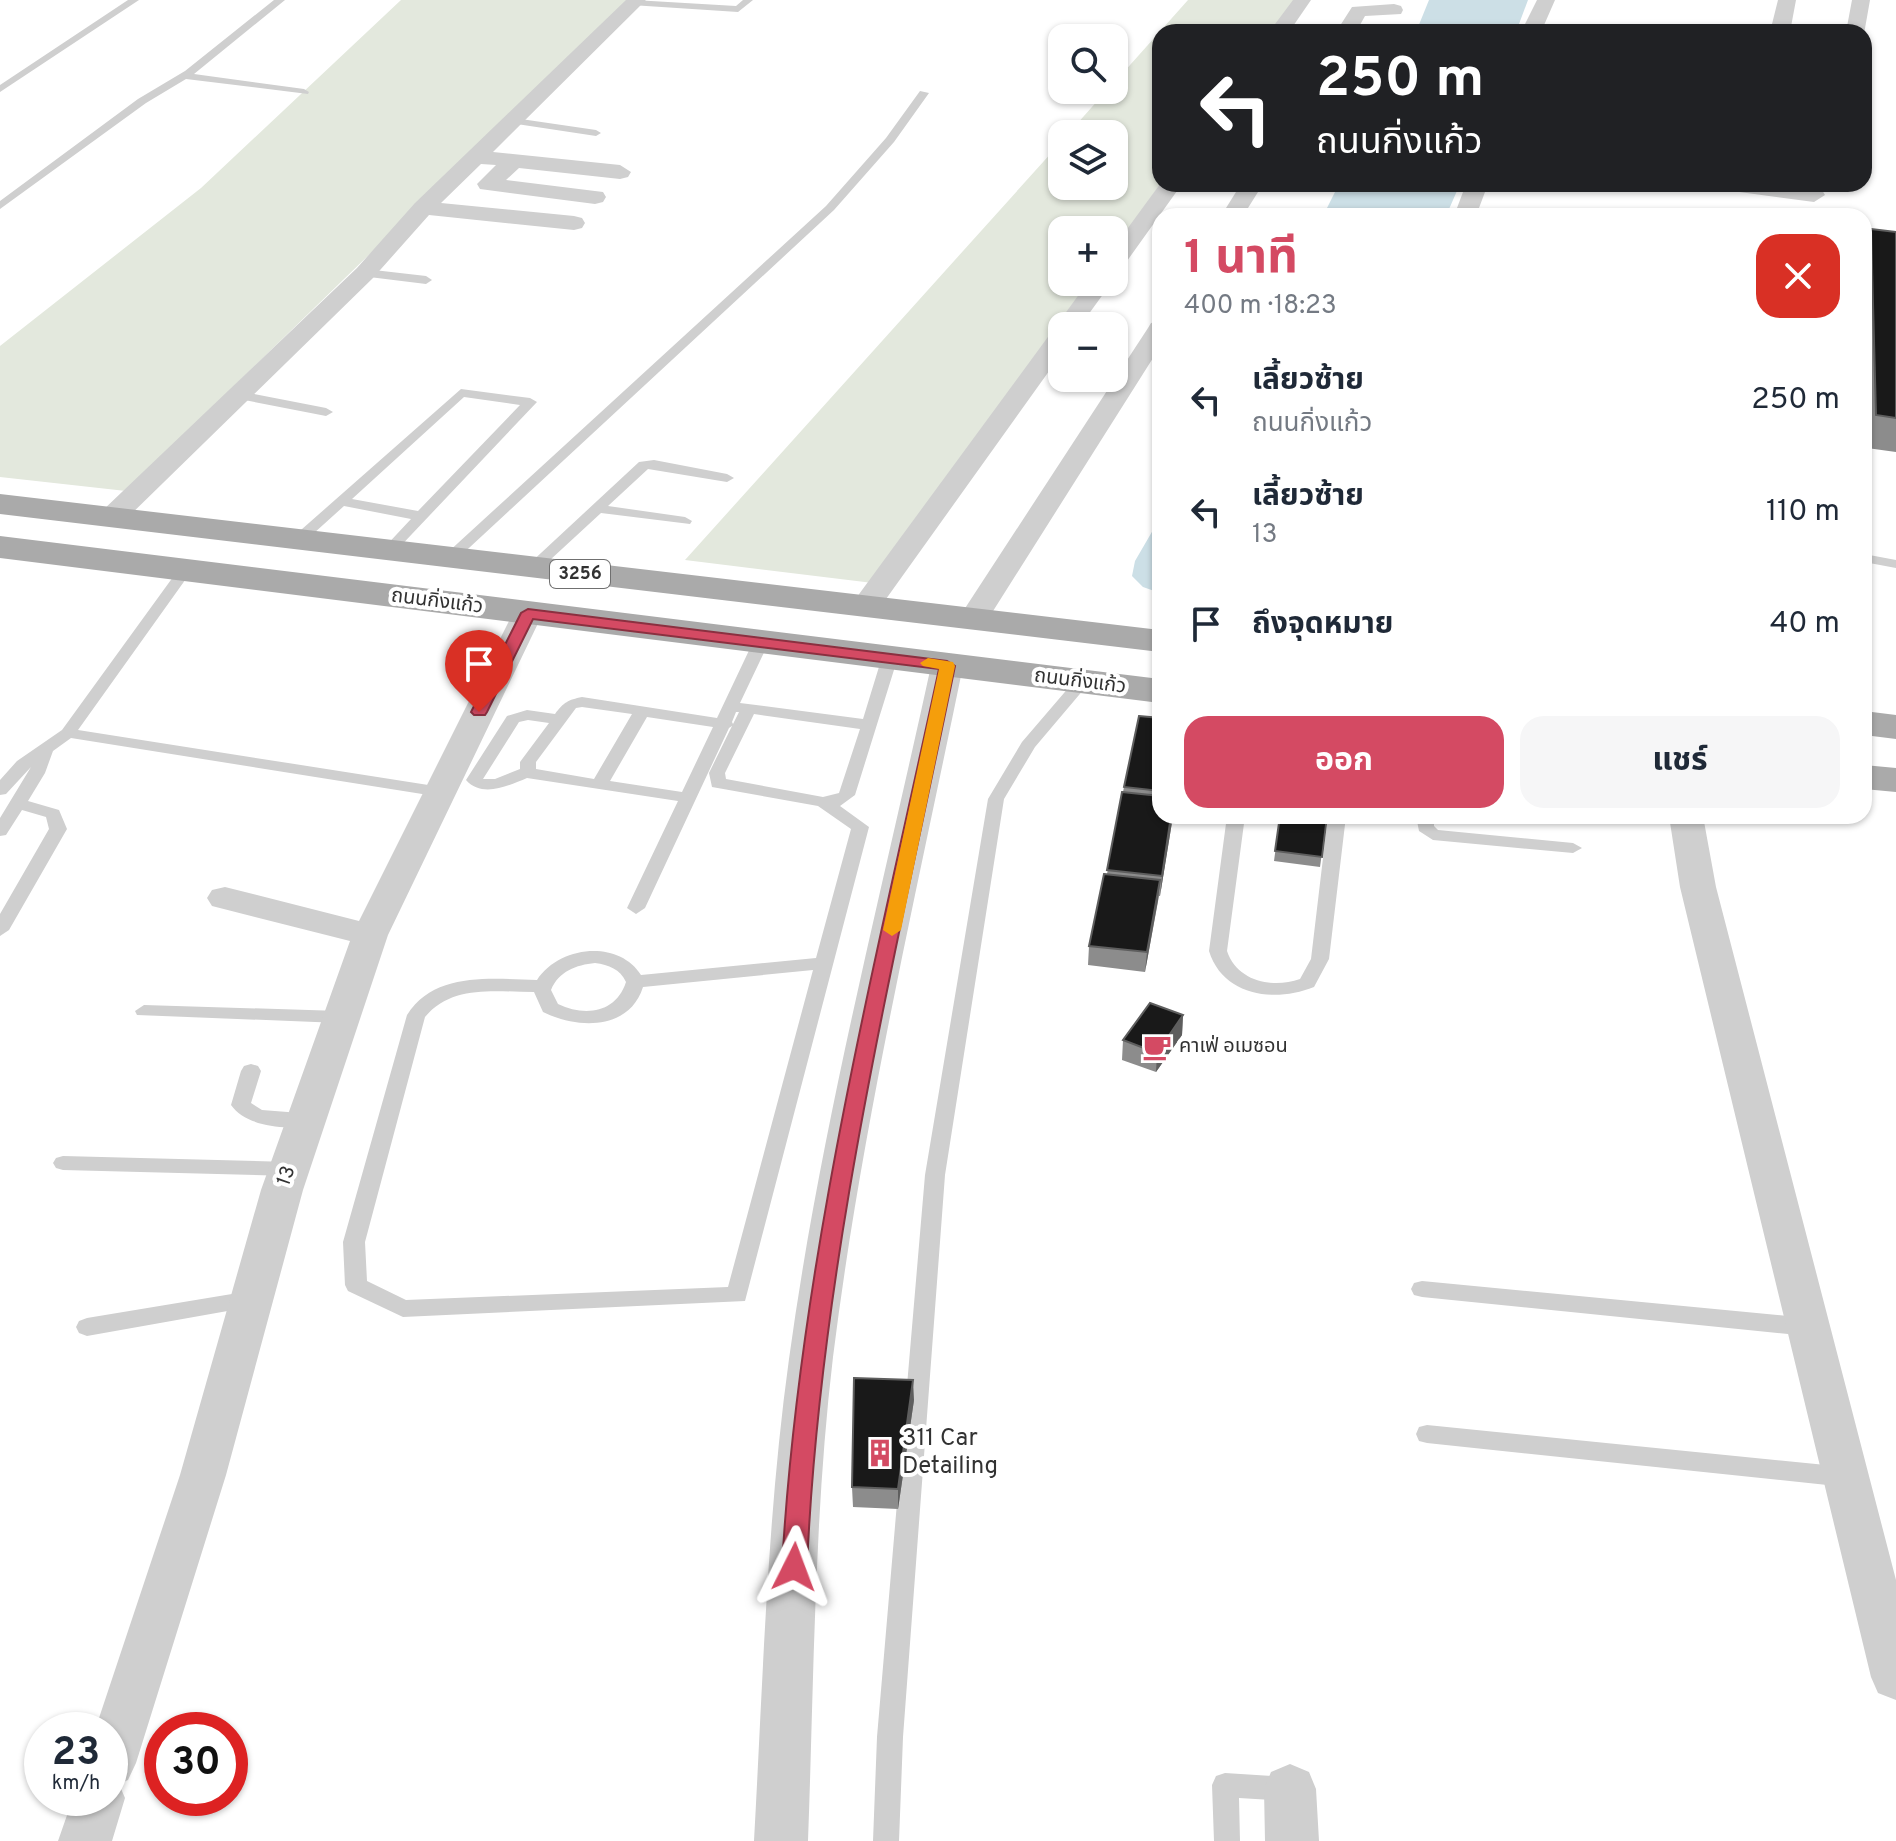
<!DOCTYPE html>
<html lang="th">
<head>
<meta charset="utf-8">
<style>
  body { margin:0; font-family:Overpass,"Noto Sans Thai",sans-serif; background:#f6f6f7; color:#1f2937; height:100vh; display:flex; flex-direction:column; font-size:30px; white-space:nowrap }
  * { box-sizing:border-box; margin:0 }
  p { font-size:26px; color:#747a83 }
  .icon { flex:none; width:44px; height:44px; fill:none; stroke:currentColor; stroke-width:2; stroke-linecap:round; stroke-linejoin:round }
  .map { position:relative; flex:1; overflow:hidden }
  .sheet { position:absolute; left:1152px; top:208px; width:720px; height:616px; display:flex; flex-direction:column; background:#fff; border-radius:24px; box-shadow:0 2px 6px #0004 }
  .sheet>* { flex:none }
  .hud { position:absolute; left:1152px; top:24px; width:720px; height:168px; border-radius:24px; box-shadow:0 2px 6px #0004; background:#202124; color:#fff; overflow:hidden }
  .controls { position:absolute; left:1048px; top:24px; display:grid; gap:16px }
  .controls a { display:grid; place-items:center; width:80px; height:80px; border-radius:16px; background:#fff; box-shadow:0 2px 6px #0004; font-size:40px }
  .speed { position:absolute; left:24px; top:1712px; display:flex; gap:16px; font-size:40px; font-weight:700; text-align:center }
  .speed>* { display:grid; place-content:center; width:104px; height:104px; border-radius:50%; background:#fff; box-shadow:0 2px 6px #0004; line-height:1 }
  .speed small { font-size:20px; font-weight:400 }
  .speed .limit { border:12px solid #d22; background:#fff; color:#111 }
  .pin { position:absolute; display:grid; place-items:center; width:68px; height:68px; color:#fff; margin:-82px -34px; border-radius:50% 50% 50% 0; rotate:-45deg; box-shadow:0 0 8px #0007 }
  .pin .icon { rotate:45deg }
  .me { position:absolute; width:88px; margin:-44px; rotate:3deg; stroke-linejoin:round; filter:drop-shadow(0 0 6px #0008) }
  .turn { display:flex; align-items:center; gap:28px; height:168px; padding:0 32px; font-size:36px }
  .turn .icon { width:104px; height:104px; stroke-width:2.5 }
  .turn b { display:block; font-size:56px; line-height:68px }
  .round { display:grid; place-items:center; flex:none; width:84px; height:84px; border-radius:24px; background:#f6f6f7 }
  .overview { display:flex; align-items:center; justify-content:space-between; height:136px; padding:0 32px }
  h1 { font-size:48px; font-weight:700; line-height:60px; color:#d44a63 }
  .action { display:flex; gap:16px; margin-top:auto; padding:16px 32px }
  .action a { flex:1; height:92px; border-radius:24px; background:#d44a63; color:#fff; font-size:32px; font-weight:700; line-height:92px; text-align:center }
  .action a+a { background:#f6f6f7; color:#1f2937 }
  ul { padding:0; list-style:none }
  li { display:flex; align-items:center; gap:24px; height:112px; padding:0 32px }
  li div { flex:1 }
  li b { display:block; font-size:30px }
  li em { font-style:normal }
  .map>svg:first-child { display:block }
  .green { fill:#e3e8dd }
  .water { fill:#ccdfe6 }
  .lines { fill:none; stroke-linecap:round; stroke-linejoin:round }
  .lane { fill:#cfcfcf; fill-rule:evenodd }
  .street { fill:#cfcfcf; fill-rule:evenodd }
  .primary { fill:#aaa; fill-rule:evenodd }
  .wall { fill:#8c8c8c }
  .shaded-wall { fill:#5e5e5e }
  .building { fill:#191919; stroke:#5e5e5e; stroke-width:2 }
  .route { fill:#d44a63; stroke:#8a3040; stroke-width:2 }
  .slow { fill:#f59e0b }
  .labels { text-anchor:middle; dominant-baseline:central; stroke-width:8; stroke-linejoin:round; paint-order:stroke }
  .shield { fill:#fff; stroke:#707070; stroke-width:2 }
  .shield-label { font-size:18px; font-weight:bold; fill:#323232 }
  .street-label { font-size:20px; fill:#323232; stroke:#fff }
  .poi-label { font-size:20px; fill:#323232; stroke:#fff; text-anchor:start }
  .near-poi-label { font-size:24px; fill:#323232; stroke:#fff; text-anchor:start }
</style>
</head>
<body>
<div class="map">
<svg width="1896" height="1841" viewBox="0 0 1896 1841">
  <rect width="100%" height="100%" fill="#fff"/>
  <path class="green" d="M401 0H631L126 491 0 477V346L201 188Z
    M1188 0H1295L1274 32H1160V184L1114 252V230H1062V282H1092L873 583 685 560 1062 141V186H1114V134H1068L1107 90H1114V83Z"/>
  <path class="water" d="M1429 0H1528L1516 32H1416Z
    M1339 184H1460L1446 216H1323Z
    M1160 518V593L1143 587 1132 576 1135 561Z"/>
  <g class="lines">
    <path class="lane" d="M128 0H139L0 92V85Z
      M274 0H285L194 74 304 89 309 92 308 94 186 79 146 103 0 209V201L138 99 185 71Z
      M634 0 736 6 743 0H753L738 12 631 5Z
      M920 91 929 93 894 142 834 210 456 560H446V554L826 206 886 138Z
      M514 118 596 130 601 133 596 136 510 123 509 121Z
      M365 269 426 276 432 280 426 284 361 276V270Z
      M461 389 530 398 537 402 394 553 389 554 382 550 411 519 344 506 303 543H293V537ZM464 397 520 405 418 511 352 499Z
      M239 391 326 408 333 412 326 416 234 398 233 395Z
      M654 460 727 474 734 478 727 482 648 469 608 506 685 517 692 521 690 524 601 513 537 572H527V566L639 462Z
      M1864 554 1896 560V568L1864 562Z
      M186 565 193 569 78 730 441 787 449 792 441 797 71 738 53 751 45 773 28 801 59 810 67 829 9 930 0 936V914L49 829 46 817 22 810 6 835 0 836V818L31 767 6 794 0 795V780L17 761 62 730 181 566Z
      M761 637 769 642 740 703 863 719 882 657 890 652 898 657 855 795 840 806 869 827 745 1301 403 1317 348 1291 345 1285 343 1242 407 1015C435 971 492 979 537 980 559 946 618 939 641 975L816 958 851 829 818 806 712 787 709 773 732 726 729 728 645 908 636 914 627 908 678 801 527 778C508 786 482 798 466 780L507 716 527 710 555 714C564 702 568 700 582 697L717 718 753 642ZM582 707 632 714 594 779 536 769V762L576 708ZM736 712H739L733 724 732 722ZM754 714 860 729 839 793 823 797 726 779 725 773ZM647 717 713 727 682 792 610 781ZM528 720 549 723 520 762V769L495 779H483L519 722ZM595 963C609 965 620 969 626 982 616 1013 585 1017 558 1004L551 990C559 971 576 965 595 963ZM813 970 728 1287 406 1300 367 1281 365 1242 425 1017C452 984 496 992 534 992L543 1012C577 1029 629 1031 643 987Z
      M1082 677 1090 682 1035 747 1004 799 945 1175 903 1737 899 1841H873L877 1737 925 1175 988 799 1022 742 1076 679Z
      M1227 816H1245L1227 951C1237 981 1272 989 1300 979L1311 959 1328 816H1346L1329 959 1314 987C1274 1003 1223 996 1209 951Z
      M1416 816H1434V826L1438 830 1573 843 1582 848 1573 853 1433 840 1419 831Z
      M144 1005 340 1011 349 1017 340 1023 137 1015 135 1011Z
      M251 1064 258 1066 261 1071 251 1103 262 1110 313 1114 316 1119 313 1124C289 1131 246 1127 231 1105L241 1071 244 1066Z
      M63 1156 290 1162 297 1164 300 1169 297 1174 290 1176 63 1170 56 1168 53 1163 56 1158Z
      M1422 1281 1808 1318 1816 1321 1819 1327 1816 1333 1808 1336 1422 1297 1414 1295 1411 1289 1414 1283Z
      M250 1291 258 1293 261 1299 258 1305 250 1307 87 1336 79 1333 76 1327 79 1321 87 1318Z
      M1427 1425 1846 1467 1854 1470 1858 1477 1854 1484 1846 1487 1427 1443 1419 1441 1416 1434 1419 1427Z
      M1225 1773 1288 1777 1297 1780 1301 1789 1297 1798 1288 1801 1239 1798 1240 1841H1214L1212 1785 1216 1776Z"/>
    <path class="street" d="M626 0H646L493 152 620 165 631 172 628 177 620 179 519 168 506 180 603 192 606 197 603 202 595 204 480 189 477 184 496 165 481 164 441 203 574 216 582 218 585 223 582 228 574 230 429 215 373 278 121 524 111 526 101 524 97 518 101 512 357 268 415 203Z
      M1293 0H1311L1289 32H1269Z
      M1537 0H1555L1541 32H1521Z
      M1778 0H1796L1790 32H1770Z
      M1852 0H1870L1864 34 1846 32Z
      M1394 4 1401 6 1403 10 1401 14 1365 16 1356 32H1336L1352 7Z
      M1160 184H1182L1122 268 1114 270V247Z
      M1241 184H1263L1243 216H1221Z
      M1466 184H1488L1476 216H1454Z
      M1721 184H1781L1822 190 1825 195 1814 202 1732 191Z
      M1088 282H1112L1080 326H1062V353L876 613 865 616 854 613 850 607 854 601 1053 330 1058 329 1056 326Z
      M1160 321V347L988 619 984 625 973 628 962 625 958 619 1148 328 1151 323Z
      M528 604 539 607 543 613 388 935 303 1190 226 1475 136 1763 128 1780 119 1784 125 1798 112 1841H58L73 1798H110V1730H95L180 1475 261 1190 350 941 212 906 207 898 212 890 225 887 359 921 513 613 517 607Z
      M947 657 958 659 963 666C916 896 862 1124 833 1357 814 1517 814 1680 808 1841H754C763 1680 767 1518 789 1359 821 1125 881 896 931 666L936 659Z
      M1669 816H1703L1716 887 1896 1580V1700L1878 1693 1871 1677 1680 887Z
      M1290 1764 1309 1772 1316 1789 1319 1841H1265L1264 1789 1271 1772Z"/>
    <path class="primary" d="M0 494 1160 630V652L0 514Z
      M0 536 1160 679V703L0 558Z
      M1864 711 1896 715V739L1864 735Z
      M1864 765 1896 768V792L1864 789Z"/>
  </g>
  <path class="wall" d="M1871 229 1896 232V452L1867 448 1864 256Z
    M1160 718V816H1173L1160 896H1159L1145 972 1088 965 1089 946 1107 874 1124 787Z
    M1280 816H1327L1320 867 1274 861Z
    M1183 1015 1182 1035 1156 1072 1122 1060 1123 1040Z
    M914 1400 898 1509 853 1507 852 1487Z"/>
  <path class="shaded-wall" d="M1171 816H1173L1160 896 1162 876Z
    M1160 880 1158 900 1145 972 1147 952Z
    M1183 1015 1182 1035 1156 1072 1157 1053Z
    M913 1380 914 1400 898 1509V1489Z"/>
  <path class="building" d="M1871 229 1896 232V418L1876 415Z
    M1139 716 1160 718V791L1124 787Z
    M1122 792 1160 796V816H1171L1162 876 1107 870Z
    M1280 816H1327L1322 857 1275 851Z
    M1104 874 1160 880 1147 952 1089 946Z
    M1150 1003 1183 1015 1157 1053 1123 1040Z
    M854 1378 913 1380 898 1489 852 1487Z"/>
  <path class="route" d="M528 609 947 661 955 666C894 964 820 1262 807 1567L803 1574 794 1577 786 1574 782 1567C799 1263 875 966 939 669L533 619 487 712 485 715H474L471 712 521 613Z"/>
  <path class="slow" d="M928 658 953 662 955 666 901 930 892 936 883 930 939 669 923 666 920 663Z"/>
  <defs>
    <symbol id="cafe-bare" viewBox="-9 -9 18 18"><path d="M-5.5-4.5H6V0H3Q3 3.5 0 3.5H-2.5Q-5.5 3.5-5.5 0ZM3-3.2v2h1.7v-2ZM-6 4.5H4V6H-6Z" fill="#d44a63" stroke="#fff" stroke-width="2.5" paint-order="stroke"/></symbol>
    <symbol id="building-bare" viewBox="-9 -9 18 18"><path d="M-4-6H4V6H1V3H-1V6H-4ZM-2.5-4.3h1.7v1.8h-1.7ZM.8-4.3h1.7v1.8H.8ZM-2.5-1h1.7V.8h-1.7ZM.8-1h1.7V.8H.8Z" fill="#d44a63" stroke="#fff" stroke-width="2.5" paint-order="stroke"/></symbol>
  </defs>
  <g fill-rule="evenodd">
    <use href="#cafe-bare" x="1137" y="1027" width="40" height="40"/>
    <use href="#building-bare" x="860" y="1433" width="40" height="40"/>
  </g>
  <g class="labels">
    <rect class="shield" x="550" y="560" width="60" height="28" rx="6"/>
    <g class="shield-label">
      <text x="580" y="574">3256</text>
    </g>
    <g class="street-label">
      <text transform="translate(437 602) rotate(7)">ถนนกิ่งแก้ว</text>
      <text transform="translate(1080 682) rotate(7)">ถนนกิ่งแก้ว</text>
      <text transform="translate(287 1176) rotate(-71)">13</text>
    </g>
    <g class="poi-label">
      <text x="1179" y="1047">คาเฟ่ อเมซอน</text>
    </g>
    <g class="near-poi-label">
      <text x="902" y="1439">311 Car<tspan x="902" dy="28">Detailing</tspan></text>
    </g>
  </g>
</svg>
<div class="controls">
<a><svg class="icon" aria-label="search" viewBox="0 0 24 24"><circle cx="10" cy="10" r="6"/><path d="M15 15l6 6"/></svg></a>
<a><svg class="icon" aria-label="layers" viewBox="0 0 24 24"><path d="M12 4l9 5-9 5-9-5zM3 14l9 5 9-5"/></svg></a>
<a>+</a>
<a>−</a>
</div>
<div class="speed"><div>23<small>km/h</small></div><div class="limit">30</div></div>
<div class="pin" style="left:479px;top:712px;background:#d93025"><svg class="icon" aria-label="arrive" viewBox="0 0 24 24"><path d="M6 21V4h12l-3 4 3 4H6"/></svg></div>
<svg class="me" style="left:794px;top:1567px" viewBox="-20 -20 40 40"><path d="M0-17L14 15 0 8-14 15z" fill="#d44a63" stroke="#fff" stroke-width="4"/></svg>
<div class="hud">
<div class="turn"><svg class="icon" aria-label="left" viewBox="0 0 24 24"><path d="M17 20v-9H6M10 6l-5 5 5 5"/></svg><div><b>250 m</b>ถนนกิ่งแก้ว</div></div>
</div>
<section class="sheet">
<div class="overview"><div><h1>1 นาที</h1><p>400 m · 18:23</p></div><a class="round" style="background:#d93025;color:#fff"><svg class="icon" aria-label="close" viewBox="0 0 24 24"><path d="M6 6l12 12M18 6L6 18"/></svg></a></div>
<ul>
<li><svg class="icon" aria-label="left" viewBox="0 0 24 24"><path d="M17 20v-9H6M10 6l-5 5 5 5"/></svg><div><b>เลี้ยวซ้าย</b><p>ถนนกิ่งแก้ว</p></div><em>250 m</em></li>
<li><svg class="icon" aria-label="left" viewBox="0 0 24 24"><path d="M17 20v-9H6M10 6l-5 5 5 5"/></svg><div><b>เลี้ยวซ้าย</b><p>13</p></div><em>110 m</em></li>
<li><svg class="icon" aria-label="arrive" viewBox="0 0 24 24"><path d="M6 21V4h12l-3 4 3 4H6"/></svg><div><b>ถึงจุดหมาย</b></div><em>40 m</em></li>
</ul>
<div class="action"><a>ออก</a><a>แชร์</a></div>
</section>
</div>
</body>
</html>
